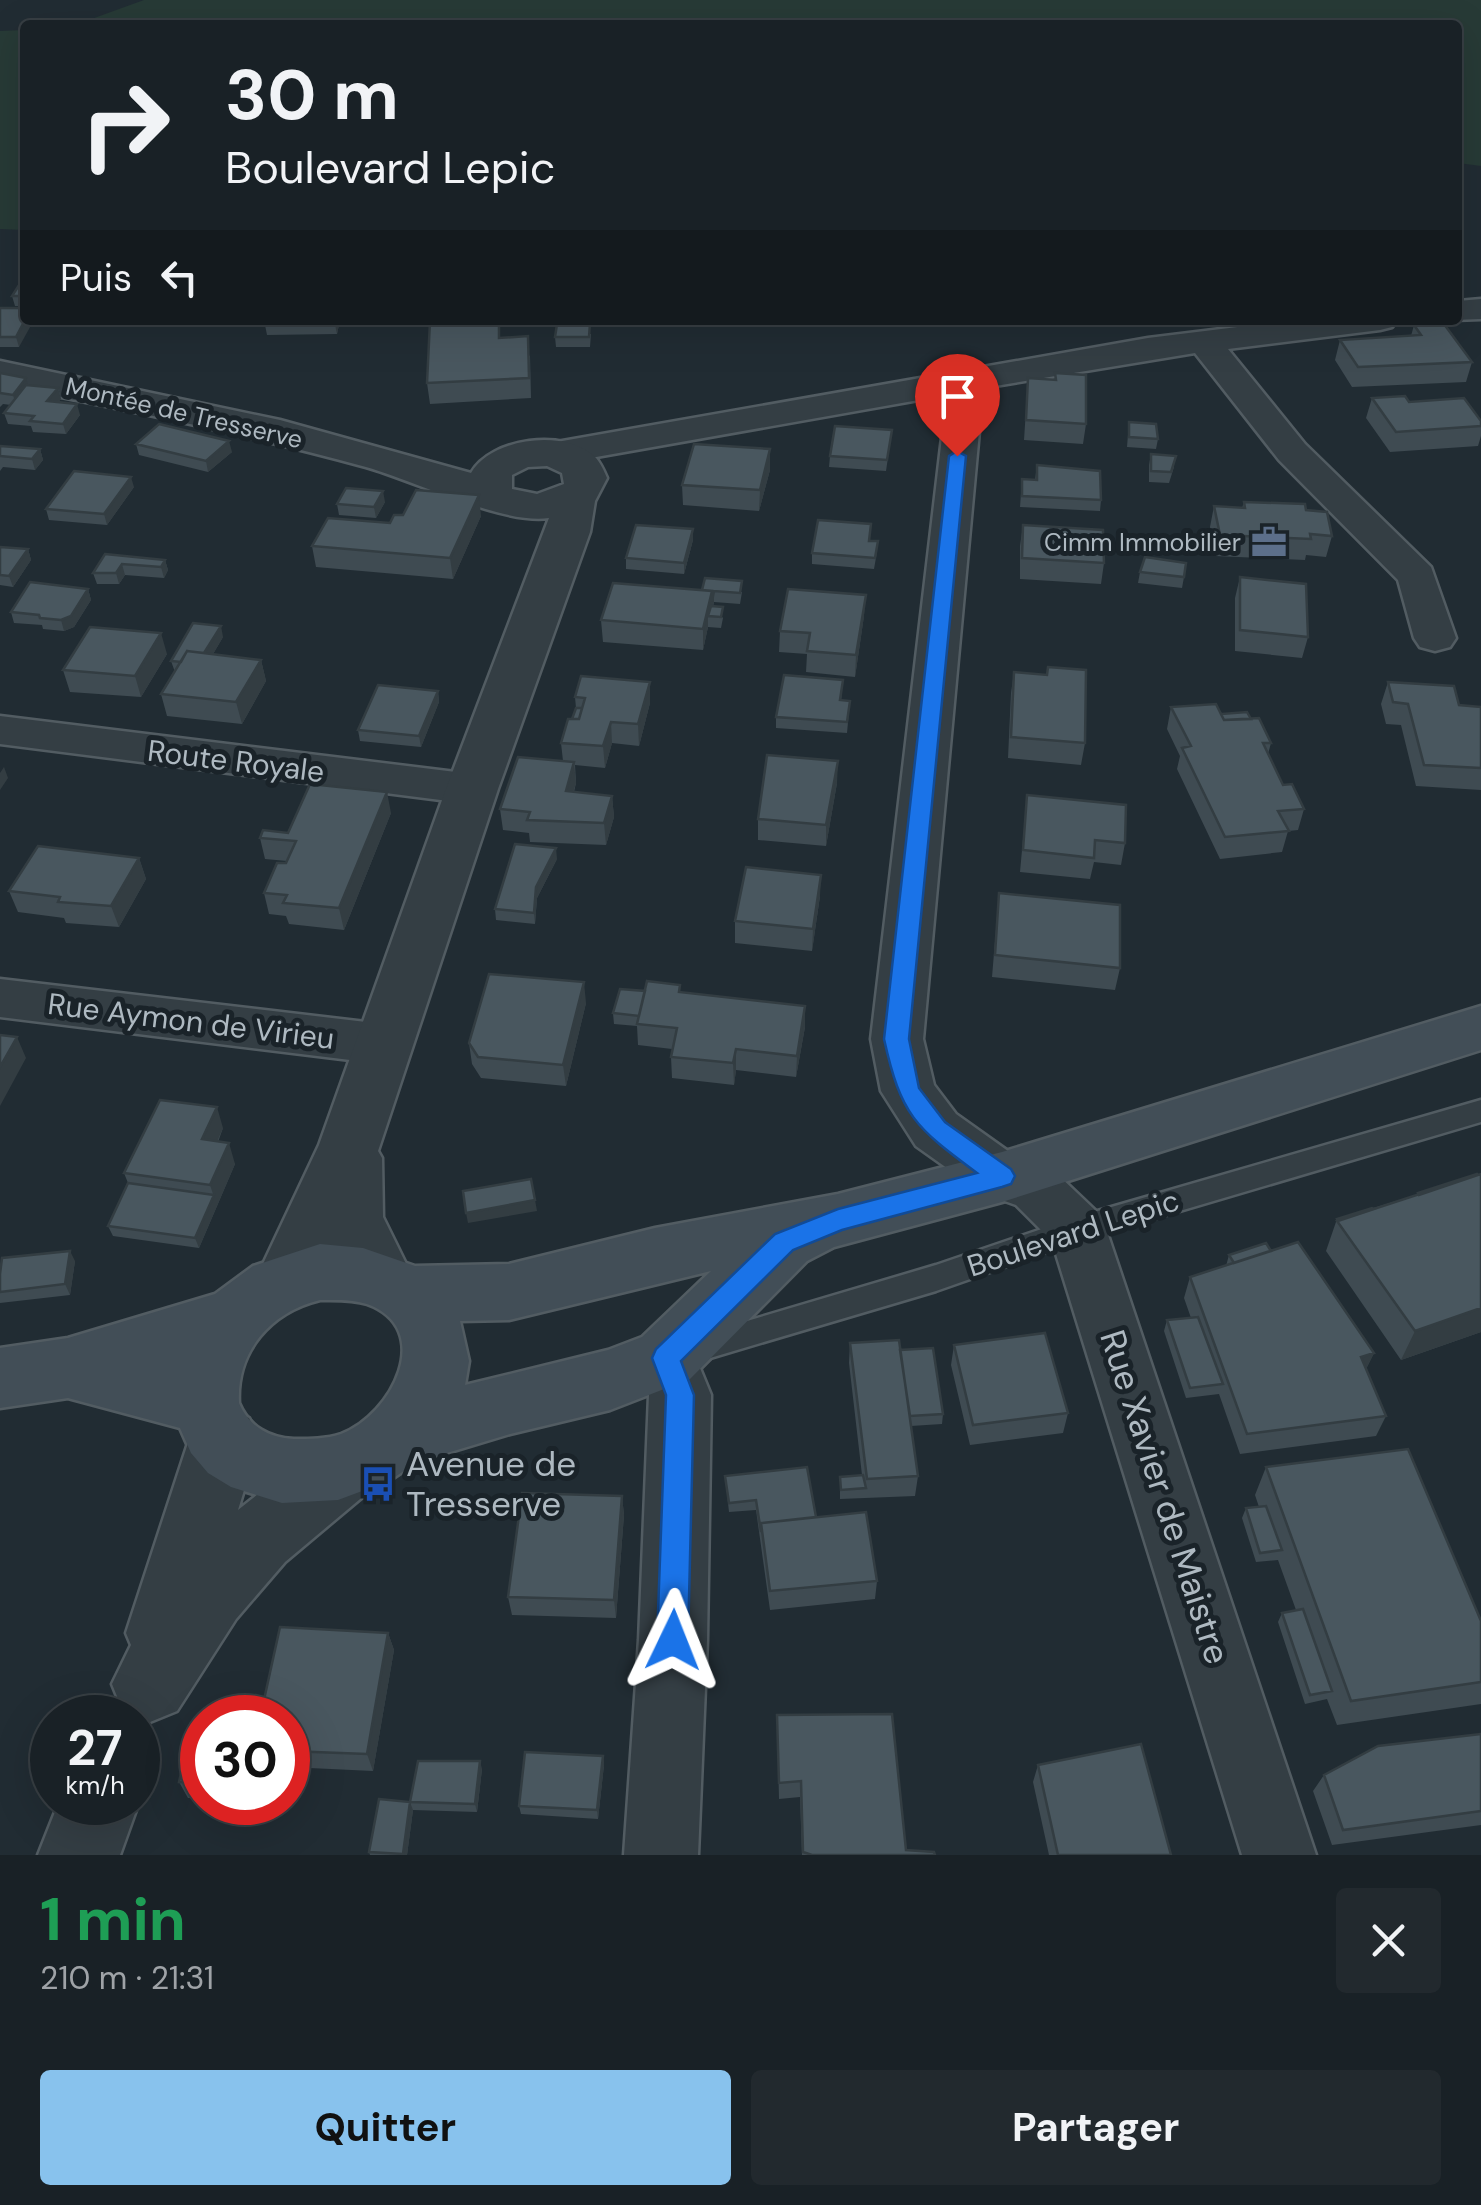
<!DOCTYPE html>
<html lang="fr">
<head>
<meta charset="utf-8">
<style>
  body { margin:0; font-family:"DM Sans",sans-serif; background:#22292e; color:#f1f3f6; height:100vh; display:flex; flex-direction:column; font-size:38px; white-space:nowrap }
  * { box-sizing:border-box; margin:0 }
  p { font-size:32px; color:#9fa3a7 }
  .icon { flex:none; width:55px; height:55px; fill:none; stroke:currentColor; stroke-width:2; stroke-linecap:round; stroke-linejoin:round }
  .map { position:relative; height:1855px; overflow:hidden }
  .side { display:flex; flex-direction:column; background:#192126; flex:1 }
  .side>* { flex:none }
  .hud { position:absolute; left:20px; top:20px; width:1442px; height:305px; border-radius:10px; box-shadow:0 10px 40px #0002,0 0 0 2px #373e43; background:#192126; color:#f1f3f6; overflow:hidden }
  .speed { position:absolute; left:30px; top:1695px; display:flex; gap:20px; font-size:50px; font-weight:700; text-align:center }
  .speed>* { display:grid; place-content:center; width:130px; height:130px; border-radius:50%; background:#192126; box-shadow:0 10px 40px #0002,0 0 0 2px #373e43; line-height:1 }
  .speed small { font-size:25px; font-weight:400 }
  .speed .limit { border:15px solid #d22; background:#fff; color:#111 }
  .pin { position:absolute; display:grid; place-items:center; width:85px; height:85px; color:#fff; margin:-102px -42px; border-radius:50% 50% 50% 0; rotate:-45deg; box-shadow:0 0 10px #0007 }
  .pin .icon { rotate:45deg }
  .me { position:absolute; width:110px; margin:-55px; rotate:2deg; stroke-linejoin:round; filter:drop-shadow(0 0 8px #0008) }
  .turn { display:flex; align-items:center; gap:35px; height:210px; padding:0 40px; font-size:45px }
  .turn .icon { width:130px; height:130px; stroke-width:2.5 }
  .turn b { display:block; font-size:70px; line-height:85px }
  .then { display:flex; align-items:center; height:95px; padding:0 40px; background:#0003; gap:20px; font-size:38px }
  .round { display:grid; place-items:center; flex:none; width:105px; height:105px; border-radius:10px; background:#22292e }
  .headline { display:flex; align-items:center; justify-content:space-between; height:170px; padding:0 40px }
  h1 { font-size:60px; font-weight:700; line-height:75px; color:#1e9e55 }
  .action { display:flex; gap:20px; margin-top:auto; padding:20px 40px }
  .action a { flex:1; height:115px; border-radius:10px; background:#88c2ed; color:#111; font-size:40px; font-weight:700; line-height:115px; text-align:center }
  .action a+a { background:#22292e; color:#f1f3f6 }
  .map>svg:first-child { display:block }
  .green { fill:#273a36 }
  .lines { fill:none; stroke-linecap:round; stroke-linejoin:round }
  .service-casing { stroke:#525c62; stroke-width:5 }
  .minor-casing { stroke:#525c62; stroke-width:5 }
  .tertiary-casing { stroke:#525c62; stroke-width:5 }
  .secondary-casing { stroke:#525c62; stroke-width:5 }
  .service { fill:#343e44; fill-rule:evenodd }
  .minor { fill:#343e44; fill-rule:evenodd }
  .tertiary { fill:#343e44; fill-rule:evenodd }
  .secondary { fill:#424e57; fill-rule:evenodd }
  .wall { fill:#3f4b52 }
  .shaded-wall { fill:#333d42 }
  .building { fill:#49575f; stroke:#333d42; stroke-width:2.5 }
  .route { fill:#1a73e8; stroke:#114b97; stroke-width:2.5 }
  .labels { text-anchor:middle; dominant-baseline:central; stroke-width:10; stroke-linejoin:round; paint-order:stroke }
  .far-street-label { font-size:25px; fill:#aeb9c1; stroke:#1a2329 }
  .far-poi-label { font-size:25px; fill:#aeb9c1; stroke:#1a2329; text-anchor:end }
  .street-label { font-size:30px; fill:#aeb9c1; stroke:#1a2329 }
  .near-poi-label { font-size:35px; fill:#aeb9c1; stroke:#1a2329; text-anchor:start }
  .near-street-label { font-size:35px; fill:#aeb9c1; stroke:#1a2329 }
</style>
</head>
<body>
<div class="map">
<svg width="1481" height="1855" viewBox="0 0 1481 1855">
  <rect width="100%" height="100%" fill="#212c33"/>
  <path class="green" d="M144 0H1481V166L1458 163V25H75Z
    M25 30V230L0 229V31Z"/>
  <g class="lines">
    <defs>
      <path id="service" d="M1481 1100V1122L1078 1241 936 1291 700 1361 689 1357 685 1348 689 1339 700 1335 936 1265 1077 1217Z"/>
      <path id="minor" d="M1481 299V319L1453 320H1458V301Z
        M1294 320H1397L1392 327 1380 330 1228 349 1305 444 1431 567 1456 638 1450 647 1435 651 1420 647 1414 638 1398 580 1279 460 1195 353 983 388 923 1039 934 1085 956 1114 1022 1161 1056 1173 1097 1212 1106 1229 1316 1855H1242L1052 1241 1016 1205 982 1193 916 1146 881 1091 871 1039 947 395 551 465 538 462 532 454 538 446 551 443 1148 338Z
        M0 716 472 774 488 778 495 789 488 800 472 804 0 744Z
        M0 979 383 1024 402 1030 410 1044 402 1058 383 1064 0 1017Z
        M666 1331 688 1339 711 1395 707 1640 698 1855H624L639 1640 649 1395 635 1358 644 1339Z"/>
      <path id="tertiary" d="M0 361 280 420 471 473C491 438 565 428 595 457 600 462 604 471 607 478L595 501 590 532 498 789 378 1151 382 1158 383 1217 413 1278 403 1298 380 1306 357 1298 334 1250 311 1301 288 1309 265 1301 255 1281 319 1145 446 789 549 518C504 525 415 481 366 467 245 434 123 409 0 385ZM528 467 547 466 562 473 564 484 537 494 512 489V475Z
        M224 1408 249 1418 259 1440 238 1510 322 1443 347 1434 372 1443 382 1466 372 1489 285 1562 236 1619 177 1711 150 1722 123 1711 112 1684 131 1645 126 1633 189 1440 199 1418Z
        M138 1798 139 1802 120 1855H38L59 1802H138Z"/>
      <path id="secondary" d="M1481 1006V1050L1002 1202 834 1247 807 1261 690 1379 610 1410 510 1434 417 1462 389 1481 338 1500 282 1503 231 1487 208 1473 191 1453 180 1428 68 1398 0 1408V1348L68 1338 215 1294 253 1266 320 1244 363 1248 415 1266 509 1264 655 1228 838 1194 1002 1152ZM711 1271 642 1337 608 1350 465 1385 469 1361 460 1321 509 1320ZM320 1300C335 1300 352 1299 367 1304 436 1329 392 1415 341 1434 326 1439 309 1439 294 1439 270 1438 249 1427 239 1403 236 1351 271 1312 320 1300Z"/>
    </defs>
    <use href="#service" class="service-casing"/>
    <use href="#minor" class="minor-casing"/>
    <use href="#tertiary" class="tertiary-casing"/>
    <use href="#secondary" class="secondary-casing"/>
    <use href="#service" class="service"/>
    <use href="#minor" class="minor"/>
    <use href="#tertiary" class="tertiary"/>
    <use href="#secondary" class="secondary"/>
  </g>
  <path class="wall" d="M25 282V306H15L12 296Z
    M0 308H25L19 347H0Z
    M264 320H340L337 334 267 335Z
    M829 320H901L900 326H829Z
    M1414 325 1472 362 1466 382 1352 387 1335 360 1340 340 1411 336Z
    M591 334 590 347H556L555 337Z
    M501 338 530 356 531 398 430 404 427 383Z
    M0 373 28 386 58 388 61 399 58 402 80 415 66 434 33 432 31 426 8 424 4 413 11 405 3 404 0 407Z
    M1055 373 1086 424 1083 444 1024 440 1028 378 1055 380Z
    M1372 398 1409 402 1481 421V436L1478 446 1390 452 1366 418Z
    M1129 422 1158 439 1156 449 1127 447Z
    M892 430 886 471 829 467 830 456Z
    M136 444 232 452 208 472 139 455Z
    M0 446 40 449 43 460 35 470 3 467 0 471Z
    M1151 454 1174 467 1169 483 1149 482V465Z
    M1037 465 1101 500 1100 511 1020 507 1022 479 1035 480Z
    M770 470 759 511 683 505 682 485Z
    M134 487 107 525 49 520 46 509Z
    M385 502 376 518 339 515 337 504Z
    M1244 502 1306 510 1332 536 1326 557 1306 555 1305 560 1215 556 1210 527 1214 506 1242 508Z
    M481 516 453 579 316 567 312 546 390 523Z
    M1023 525 1104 563 1101 584 1020 579V546Z
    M693 529V540L684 574 626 569V558Z
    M870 541 877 552 874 569 812 564V553Z
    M0 547 28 549 31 560 13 587 0 585Z
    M105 554 165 560 168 570 164 578 125 575 119 584H97L93 573Z
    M1140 572 1184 577 1182 588 1138 583Z
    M1240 577 1308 637 1302 658 1235 651V598Z
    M88 589 91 600 74 627 64 631 43 629 42 625 14 623 11 612Z
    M702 590 742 592 740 604 714 602 713 607 723 618 721 628 708 627 703 650 603 642 601 620Z
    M864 616 855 677 806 672 807 654 779 652 780 631Z
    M223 637 213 654 261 660 266 681 242 724 167 716 161 694 175 672 171 661Z
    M167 654 141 697 70 692 63 670Z
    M1014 672 1085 743 1081 765 1008 758 1011 693Z
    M650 682V703L639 746 612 743 605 768 575 765 576 783 574 792 612 796 614 817 606 845 530 842 529 833 503 830 500 809 563 761 561 743 576 708 575 697Z
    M1388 682 1459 705 1481 707V790L1416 786 1401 725 1386 724 1381 704Z
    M438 691 439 702 421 747 360 741 358 730Z
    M842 691 841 701H850L847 733 776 728V717Z
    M1171 707 1251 719 1271 743 1268 754 1283 785 1304 809 1298 830 1288 831 1282 852 1220 859 1177 769 1180 756 1167 729Z
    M837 783 826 846 758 840V819Z
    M1027 795 1125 843 1121 865 1094 862 1090 879 1020 872Z
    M391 813 344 930 289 924 286 916 269 914 264 893 287 861 265 859 260 838Z
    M139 858 146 879 119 927 66 923 64 918 18 912 9 891Z
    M557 859 537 898 535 924 496 920 495 909Z
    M999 893 1120 968 1115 990 992 977Z
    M820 896 812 951 735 943V921Z
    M680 985V992L805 1027 796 1077 736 1070 734 1085 672 1078 671 1057 672 1049 638 1045 637 1026 614 1024 613 1013 645 991Z
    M586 1003 566 1086 481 1078 472 1064 469 1043Z
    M223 1128 218 1142 235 1164 199 1248 113 1236 108 1226 128 1183 124 1173Z
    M1418 1193 1481 1332 1401 1360 1326 1251 1337 1219 1416 1195Z
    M1271 1251 1374 1353 1366 1369 1386 1416 1376 1436 1240 1454 1219 1394 1186 1398 1164 1331 1167 1320 1191 1318 1184 1298 1190 1277 1226 1266 1229 1255Z
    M75 1261 70 1295 0 1303V1274Z
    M850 1343 900 1350 943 1414 942 1424 911 1426 918 1476 915 1496 840 1499V1477L862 1475 849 1363Z
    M954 1345 1068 1413 1063 1433 970 1445 951 1365Z
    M1266 1467 1481 1621V1704L1337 1725 1327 1699 1305 1704 1278 1622 1282 1613 1296 1610 1278 1560 1256 1562 1242 1518 1246 1508 1259 1507 1255 1495Z
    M725 1476 816 1517 877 1581 875 1599 770 1610 756 1510 729 1512Z
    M622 1496 624 1515 616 1618 512 1615 508 1597Z
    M388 1633 394 1650 373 1771 288 1767V1718Z
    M777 1715 906 1850 935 1855H802L800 1797 779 1799Z
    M202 1734V1799L188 1798 179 1782Z
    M1481 1734V1825L1332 1845 1313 1791 1324 1775Z
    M603 1756 604 1765 598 1819 521 1814 519 1806Z
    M1038 1765 1171 1855H1049L1033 1782Z
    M482 1769 477 1812 413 1810 407 1855H370L369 1852 410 1802Z"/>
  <path class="shaded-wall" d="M25 320H34L19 347 16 337Z
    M334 320H340L337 334Z
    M26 378 29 389 16 405 13 395Z
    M58 388 61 399 50 412 47 401Z
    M77 404 80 415 66 434 63 424Z
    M229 441 232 452 208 472 206 461Z
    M40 449 43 460 35 470 32 459Z
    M770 449V470L759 511 760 490Z
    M131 477 134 487 107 525 104 514Z
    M383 491 385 502 376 518 374 507Z
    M479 495 481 516 453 579 450 558Z
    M693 529V540L684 574V563Z
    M28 549 31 560 13 587 9 576Z
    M165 560 168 570 164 578 161 567Z
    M122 564 125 575 119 584 116 573Z
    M88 589 91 600 74 627 64 631 61 620Z
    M712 591H714V602L711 616H708V627L703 650V629Z
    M866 595 864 616 855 677 856 655Z
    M221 626 223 637 202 673 199 662Z
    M161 633 167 654 141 697 135 676Z
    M261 660 266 681 242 724 236 702Z
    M650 682V703L639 746 638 724Z
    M438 691 439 702 421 747 419 736Z
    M611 722 612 743 605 768 603 746Z
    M838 761 837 783 826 846V825Z
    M574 762 576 783 567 812 566 791Z
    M4 767 8 778 0 790V773Z
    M387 792 391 813 344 930 339 908Z
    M612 796 614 817 606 845 604 823Z
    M556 848 557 859 537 898 535 924 534 913 536 887Z
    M139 858 146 879 119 927 111 906Z
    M821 875 820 896 812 951 813 929Z
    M584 982 586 1003 566 1086 563 1065Z
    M805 1006V1027L796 1077 797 1056Z
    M17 1037 26 1058 0 1106V1067Z
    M736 1049V1070L734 1085 733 1063Z
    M217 1107 223 1128 209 1160 202 1139Z
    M229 1143 235 1164 217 1206 210 1185Z
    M214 1195 217 1206 199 1248 195 1238Z
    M535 1200 537 1211 468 1223 466 1213Z
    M70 1251 75 1261 70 1295 65 1284Z
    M1481 1308V1332L1401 1360 1415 1331Z
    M1374 1353 1364 1373 1361 1357Z
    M622 1496 624 1515 616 1618 614 1600Z
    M388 1633 394 1650 373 1771 367 1754Z
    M603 1756 604 1765 598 1819 597 1810Z
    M480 1761 482 1769 477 1812 475 1804Z
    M410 1802 413 1810 407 1855H403Z"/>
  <path class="building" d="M21 282H25V296H12Z
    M0 308H25V320L16 337H0Z
    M499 320V338L528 336 529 378 427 383 430 321Z
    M590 323 589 337H555L557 324Z
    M1444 324 1472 362 1358 367 1340 340 1421 335 1414 325Z
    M0 373 26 378 13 395 0 393Z
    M1055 373 1086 375V424L1026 420 1028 378 1056 380Z
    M26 385 58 388 47 401 77 404 63 424 30 421 34 416 4 413Z
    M1405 396 1409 402 1464 398 1481 421V426L1396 432 1372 398Z
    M1129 422 1156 424 1158 439 1129 437Z
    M159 424 229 441 206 461 136 444Z
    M835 426 892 430 887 460 830 456Z
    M694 444 770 449 760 490 682 485Z
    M0 446 40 449 32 459 0 456Z
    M1151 454 1176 456 1171 472 1151 471Z
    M1037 465 1100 471 1101 500 1022 496V479L1037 480Z
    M74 471 131 477 104 514 46 509Z
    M346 488 383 491 374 507 337 504Z
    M416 490 479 495 450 558 312 546 328 518 390 523 394 515H403Z
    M1244 502 1305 504 1306 510 1327 512 1332 536 1310 534 1311 539 1220 535 1214 506 1245 508Z
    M818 520 871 524 869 541H878L875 558 812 553Z
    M636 525 693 529 684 563 626 558Z
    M1023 525 1103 530 1104 563 1022 558Z
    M0 547 28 549 9 576 0 575Z
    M105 554 165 560 161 567 122 564 116 573H93Z
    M1145 557 1186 563 1184 577 1140 572Z
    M1240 577 1306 584 1308 637 1240 630Z
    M705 578 742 581 740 593 714 591 712 601V591L702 590Z
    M30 582 88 589 71 616 61 620 40 618 39 615 11 612Z
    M613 583 712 591 703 629 601 620Z
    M788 589 866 595 856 655 807 651 810 633 780 631Z
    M711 606 723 607 721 617 708 616Z
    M193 623 221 626 204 653 187 651 181 662 171 661Z
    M90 627 161 633 135 676 63 670Z
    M187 651 261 660 236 702 161 694Z
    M1048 667 1086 670 1085 743 1011 737 1014 672 1047 675Z
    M784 675 843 680 840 700 850 701 847 722 776 717Z
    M581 676 650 682 638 724 611 722 603 746 561 743 568 719H579L585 698 575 697Z
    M1388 682 1454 686 1459 705 1481 707V768L1424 765 1408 704 1393 702Z
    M378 685 438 691 419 736 358 730Z
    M1216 704 1224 720 1259 718 1271 743H1263L1283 785 1292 784 1304 809 1278 811 1289 831 1225 837 1182 748 1191 746 1171 707Z
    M576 708H582L579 719H572Z
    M1247 712 1251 719 1224 720 1221 714Z
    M767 755 838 761 826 825 758 819Z
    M518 757 574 762 566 791 612 796 604 823 527 820 530 812 500 809Z
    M310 784 387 792 339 908 283 903 287 895 264 893 277 863H286L296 841 260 838 263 830 288 833Z
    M1027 795 1126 805 1125 843 1095 840 1094 858 1023 850Z
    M515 844 556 848 536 887 534 913 495 909Z
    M38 846 139 858 111 906 58 902 60 897 9 891Z
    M746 867 821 875 813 929 735 921Z
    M999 893 1120 905V968L995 955Z
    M489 974 584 982 563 1065 478 1057 469 1043Z
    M647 981 680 985 679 992 805 1006 797 1056 736 1049 733 1063 671 1057 677 1028 637 1024Z
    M620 989 645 991 639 1016 613 1013Z
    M0 1035 17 1037 0 1067Z
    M160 1100 217 1107 202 1139 229 1143 210 1185 124 1173Z
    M1477 1174 1478 1175 1419 1195 1418 1193Z
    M1481 1174V1308L1415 1331 1337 1221Z
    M531 1179 535 1200 466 1213 463 1191Z
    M128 1183 214 1195 195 1238 108 1226Z
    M1372 1208 1374 1209 1338 1221 1337 1219Z
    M1298 1242 1374 1353 1361 1357 1386 1416 1247 1434 1190 1277Z
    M1266 1243 1271 1251 1234 1263 1229 1255Z
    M70 1251 65 1284 0 1292V1274L2 1258Z
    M1198 1317 1223 1384 1190 1388 1167 1320Z
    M1045 1333 1068 1413 973 1425 954 1345Z
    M899 1340 918 1476 867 1479 850 1343Z
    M933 1348 943 1414 910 1416 900 1350Z
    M1408 1449 1481 1621V1682L1351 1701 1266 1467Z
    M807 1467 816 1517 761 1523V1532L756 1500 729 1503 725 1476Z
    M863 1475 866 1488 841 1490 840 1477Z
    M522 1493 622 1496 614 1600 508 1597Z
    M1266 1506 1282 1550 1260 1553 1246 1508Z
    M866 1512 877 1581 770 1591 761 1523Z
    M1303 1609 1332 1691 1310 1695 1282 1613Z
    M280 1627 388 1633 367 1754 288 1751V1718H260Z
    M892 1714 906 1850 934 1852 935 1855H812L803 1852 801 1781 779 1783 777 1715Z
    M190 1733 202 1734V1783L179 1782Z
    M1481 1734V1811L1343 1830 1324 1775 1378 1746Z
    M1141 1744 1171 1855H1058L1038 1765Z
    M525 1752 603 1756 597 1810 519 1806Z
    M418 1761H480L475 1804 410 1802Z
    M379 1799 410 1802 403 1854 369 1852Z"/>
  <path class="route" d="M957 451 966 456 909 1039 919 1088 945 1122 1011 1169 1015 1176 1011 1184 1002 1187 842 1230 793 1250 681 1361 694 1395 688 1640 684 1650 673 1655 662 1650 657 1640 666 1395 652 1358 656 1349 775 1234 838 1209 977 1173C915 1127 901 1116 884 1039L949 456Z"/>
  <defs>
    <symbol id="office-bare" viewBox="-9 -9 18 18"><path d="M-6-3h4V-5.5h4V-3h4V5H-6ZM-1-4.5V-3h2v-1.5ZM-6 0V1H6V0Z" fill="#5c6f8a" stroke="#1a2329" stroke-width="2.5" paint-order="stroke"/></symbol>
    <symbol id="bus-bare" viewBox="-9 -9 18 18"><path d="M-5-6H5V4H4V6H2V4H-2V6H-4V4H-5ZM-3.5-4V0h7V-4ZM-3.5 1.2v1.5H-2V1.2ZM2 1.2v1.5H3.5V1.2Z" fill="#1a4fb4" stroke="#1a2329" stroke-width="2.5" paint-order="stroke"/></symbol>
  </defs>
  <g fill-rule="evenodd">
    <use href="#office-bare" x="1244" y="517" width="50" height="50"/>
    <use href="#bus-bare" x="353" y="1459" width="50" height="50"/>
  </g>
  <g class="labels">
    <g class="far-street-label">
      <text transform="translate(184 413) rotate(13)">Montée de Tresserve</text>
    </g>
    <g class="far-poi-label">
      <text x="1241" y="542">Cimm Immobilier</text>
    </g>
    <g class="street-label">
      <text transform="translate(236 761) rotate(7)">Route Royale</text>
      <text transform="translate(191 1021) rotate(7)">Rue Aymon de Virieu</text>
      <text transform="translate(1073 1233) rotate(-18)">Boulevard Lepic</text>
    </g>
    <g class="near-poi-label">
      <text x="406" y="1464">Avenue de<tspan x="406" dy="40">Tresserve</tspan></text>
    </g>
    <g class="near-street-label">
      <text transform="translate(1165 1497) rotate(72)">Rue Xavier de Maistre</text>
    </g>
  </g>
</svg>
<div class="speed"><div>27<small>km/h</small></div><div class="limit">30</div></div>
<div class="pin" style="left:957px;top:456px;background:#d93025"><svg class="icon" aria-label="arrive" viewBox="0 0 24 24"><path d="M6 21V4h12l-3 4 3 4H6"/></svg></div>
<svg class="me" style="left:673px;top:1640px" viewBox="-20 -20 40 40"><path d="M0-17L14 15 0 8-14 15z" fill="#1a73e8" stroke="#fff" stroke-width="4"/></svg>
<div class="hud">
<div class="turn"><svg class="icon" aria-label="right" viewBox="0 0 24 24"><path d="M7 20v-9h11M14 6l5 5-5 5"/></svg><div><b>30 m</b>Boulevard Lepic</div></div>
<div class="then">Puis<svg class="icon" aria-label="left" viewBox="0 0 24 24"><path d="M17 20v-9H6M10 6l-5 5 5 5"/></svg></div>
</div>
</div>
<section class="side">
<div class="headline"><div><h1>1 min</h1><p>210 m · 21:31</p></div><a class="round"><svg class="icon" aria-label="close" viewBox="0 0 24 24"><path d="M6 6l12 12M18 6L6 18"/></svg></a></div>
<div class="action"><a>Quitter</a><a>Partager</a></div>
</section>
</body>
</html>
